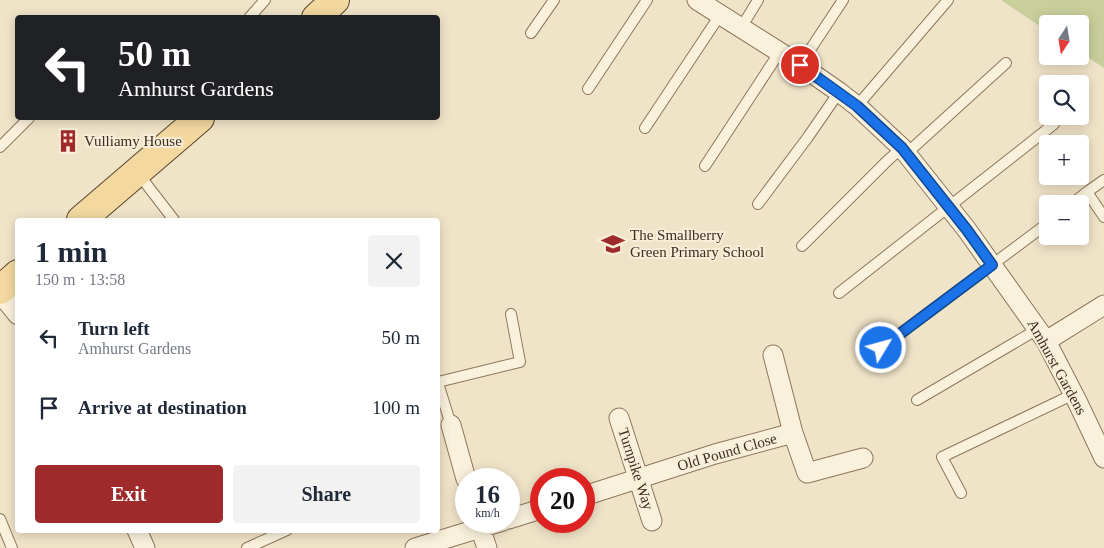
<!DOCTYPE html>
<html lang="en">
<head>
<meta charset="utf-8">
<style>
  body { margin:0; font-family:"Times New Roman",serif; background:#f2f2f3; color:#1f2937; height:100vh; display:flex; flex-direction:column; font-size:19px; white-space:nowrap }
  * { box-sizing:border-box; margin:0 }
  p { font-size:16px; color:#747a83 }
  .icon { flex:none; width:28px; height:28px; fill:none; stroke:currentColor; stroke-width:2; stroke-linecap:round; stroke-linejoin:round }
  .map { position:relative; flex:1; overflow:hidden }
  .drawer { position:absolute; left:15px; top:218px; width:425px; height:315px; display:flex; flex-direction:column; background:#fff; border-radius:5px; box-shadow:0 2px 12px #0003 }
  .drawer>* { flex:none }
  .banner { position:absolute; left:15px; top:15px; width:425px; height:105px; border-radius:5px; box-shadow:0 2px 12px #0003; background:#202124; color:#fff; overflow:hidden }
  .needle { width:32px; rotate:192deg }
  .controls { position:absolute; left:1039px; top:15px; display:grid; gap:10px }
  .controls a { display:grid; place-items:center; width:50px; height:50px; border-radius:5px; background:#fff; box-shadow:0 2px 12px #0003; font-size:25px }
  .speed { position:absolute; left:455px; top:468px; display:flex; gap:10px; font-size:25px; font-weight:700; text-align:center }
  .speed>* { display:grid; place-content:center; width:65px; height:65px; border-radius:50%; background:#fff; box-shadow:0 2px 12px #0003; line-height:1 }
  .speed small { font-size:12px; font-weight:400 }
  .speed .limit { border:8px solid #d22; background:#fff; color:#111 }
  .pin { position:absolute; display:grid; place-items:center; width:42px; height:42px; color:#fff; margin:-21px; border:2px solid #fff; border-radius:50%; box-shadow:0 1px 5px #0007 }
  .me { position:absolute; width:55px; margin:-28px; rotate:53deg; stroke-linejoin:round; filter:drop-shadow(0 0 4px #0008) }
  .turn { display:flex; align-items:center; gap:18px; height:105px; padding:0 20px; font-size:22px }
  .turn .icon { width:65px; height:65px; stroke-width:2.5 }
  .turn b { display:block; font-size:35px; line-height:42px }
  .round { display:grid; place-items:center; flex:none; width:52px; height:52px; border-radius:5px; background:#f2f2f3 }
  .head { display:flex; align-items:center; justify-content:space-between; height:85px; padding:0 20px }
  h1 { font-size:30px; font-weight:800; line-height:38px }
  .primary-button { display:flex; gap:10px; margin-top:auto; padding:10px 20px }
  .primary-button a { flex:1; height:58px; border-radius:5px; background:#9e2a2b; color:#fff; font-size:20px; font-weight:800; line-height:58px; text-align:center }
  .primary-button a+a { background:#f2f2f3; color:#1f2937 }
  ul { padding:0; list-style:none }
  li { display:flex; align-items:center; gap:15px; height:70px; padding:0 20px }
  li div { flex:1 }
  li b { display:block; font-size:19px }
  li em { font-style:normal }
  .map>svg:first-child { display:block }
  .green { fill:#c9cf9b }
  .lines { fill:none; stroke-linecap:round; stroke-linejoin:round }
  .lane-casing { stroke:#8d765c; stroke-width:12 }
  .street-casing { stroke:#8d765c; stroke-width:21 }
  .primary-casing { stroke:#5b4430; stroke-width:30 }
  .lane { stroke:#faf1dc; stroke-width:10 }
  .street { stroke:#faf1dc; stroke-width:19 }
  .primary { stroke:#f3d9a0; stroke-width:28 }
  .route-casing { stroke:#114b97; stroke-width:12 }
  .route { stroke:#1a73e8; stroke-width:9 }
  .labels { text-anchor:middle; dominant-baseline:central; stroke-width:4; stroke-linejoin:round; paint-order:stroke }
  .poi-label { font-size:15px; fill:#3d2e20; stroke:#f7eed8; text-anchor:start }
  .street-label { font-size:15px; fill:#3d2e20; stroke:#f7eed8 }
</style>
</head>
<body>
<div class="map">
<svg width="1104" height="548" viewBox="0 0 1104 548">
  <rect width="100%" height="100%" fill="#f0e4c8"/>
  <path class="green" d="M1001 0H1104V68L1080 52V24H1048L1047 31Z"/>
  <g class="lines">
    <defs>
      <path id="lane" d="M249 18 265 0
        M741 28 758 0
        M531 33 554 0
        M800 65 843 0
        M588 89 647 0
        M857 106 948 0
        M645 128 720 15
        M0 147 29 118
        M906 154 1006 63
        M705 166 779 53
        M137 172 174 220
        M1087 192 1104 180
        M758 204 808 137 839 92
        M1072 204 1087 192 1104 217
        M802 246 888 160 902 148
        M839 293 1054 124
        M881 348 1048 223
        M438 382 520 362 511 314
        M438 383 451 425
        M917 400 1038 329
        M961 493 942 457 1074 394
        M0 519 12 548
        M247 548 287 530"/>
      <path id="street" d="M697 0 800 65 839 92 857 106 902 148 967 230 1046 341 1077 401 1104 458
        M0 293 18 315
        M1046 341 1104 305
        M619 418 652 521
        M451 425 466 479
        M793 433 807 473 863 458
        M584 496 715 454 793 433 773 355
        M509 519 541 509
        M478 521 487 548
        M137 530 145 548
        M415 548 503 521"/>
      <path id="primary" d="M316 18 335 0
        M81 220 200 118
        M0 290 18 274"/>
    </defs>
    <use href="#lane" class="lane-casing"/>
    <use href="#street" class="street-casing"/>
    <use href="#primary" class="primary-casing"/>
    <use href="#lane" class="lane"/>
    <use href="#street" class="street"/>
    <use href="#primary" class="primary"/>
  </g>
  <g class="lines">
    <defs>
      <path id="route" d="M800 65 857 106 902 148 967 230 992 265 881 348"/>
    </defs>
    <use href="#route" class="route-casing"/>
    <use href="#route" class="route"/>
  </g>
  <defs>
    <symbol id="building-bare" viewBox="-9 -9 18 18"><path d="M-4-6H4V6H1V3H-1V6H-4ZM-2.5-4.3h1.7v1.8h-1.7ZM.8-4.3h1.7v1.8H.8ZM-2.5-1h1.7V.8h-1.7ZM.8-1h1.7V.8H.8Z" fill="#9e2a2b" stroke="#f7eed8" stroke-width="2.5" paint-order="stroke"/></symbol>
    <symbol id="school-bare" viewBox="-9 -9 18 18"><path d="M0-5L7-2L0 1L-7-2ZM-4 1L0 2.5L4 1V4Q0 6-4 4Z" fill="#9e2a2b" stroke="#f7eed8" stroke-width="2.5" paint-order="stroke"/></symbol>
  </defs>
  <g fill-rule="evenodd">
    <use href="#building-bare" x="52" y="125" width="32" height="32"/>
    <use href="#school-bare" x="597" y="228" width="32" height="32"/>
  </g>
  <g class="labels">
    <g class="poi-label">
      <text x="84" y="141">Vulliamy House</text>
      <text x="630" y="235">The Smallberry<tspan x="630" dy="17">Green Primary School</tspan></text>
    </g>
    <g class="street-label">
      <text transform="translate(1057 367) rotate(61)">Amhurst Gardens</text>
      <text transform="translate(727 452) rotate(-16)">Old Pound Close</text>
      <text transform="translate(636 469) rotate(72)">Turnpike Way</text>
    </g>
  </g>
</svg>
<div class="controls">
<a><svg class="needle" viewBox="-14 -14 28 28"><path d="M0-13l5 13h-10z" fill="#e53935"/><path d="M0 13l5-13h-10z" fill="#747a83"/></svg></a>
<a><svg class="icon" aria-label="search" viewBox="0 0 24 24"><circle cx="10" cy="10" r="6"/><path d="M15 15l6 6"/></svg></a>
<a>+</a>
<a>−</a>
</div>
<div class="speed"><div>16<small>km/h</small></div><div class="limit">20</div></div>
<div class="pin" style="left:800px;top:65px;background:#d93025"><svg class="icon" aria-label="arrive" viewBox="0 0 24 24"><path d="M6 21V4h12l-3 4 3 4H6"/></svg></div>
<svg class="me" style="left:881px;top:348px" viewBox="-20 -20 40 40"><circle r="17" fill="#1a73e8" stroke="#fff" stroke-width="3"/><path d="M0-11L8 9 0 5-8 9z" fill="#fff"/></svg>
<div class="banner">
<div class="turn"><svg class="icon" aria-label="left" viewBox="0 0 24 24"><path d="M17 20v-9H6M10 6l-5 5 5 5"/></svg><div><b>50 m</b>Amhurst Gardens</div></div>
</div>
<section class="drawer">
<div class="head"><div><h1>1 min</h1><p>150 m · 13:58</p></div><a class="round"><svg class="icon" aria-label="close" viewBox="0 0 24 24"><path d="M6 6l12 12M18 6L6 18"/></svg></a></div>
<ul>
<li><svg class="icon" aria-label="left" viewBox="0 0 24 24"><path d="M17 20v-9H6M10 6l-5 5 5 5"/></svg><div><b>Turn left</b><p>Amhurst Gardens</p></div><em>50 m</em></li>
<li><svg class="icon" aria-label="arrive" viewBox="0 0 24 24"><path d="M6 21V4h12l-3 4 3 4H6"/></svg><div><b>Arrive at destination</b></div><em>100 m</em></li>
</ul>
<div class="primary-button"><a>Exit</a><a>Share</a></div>
</section>
</div>
</body>
</html>
